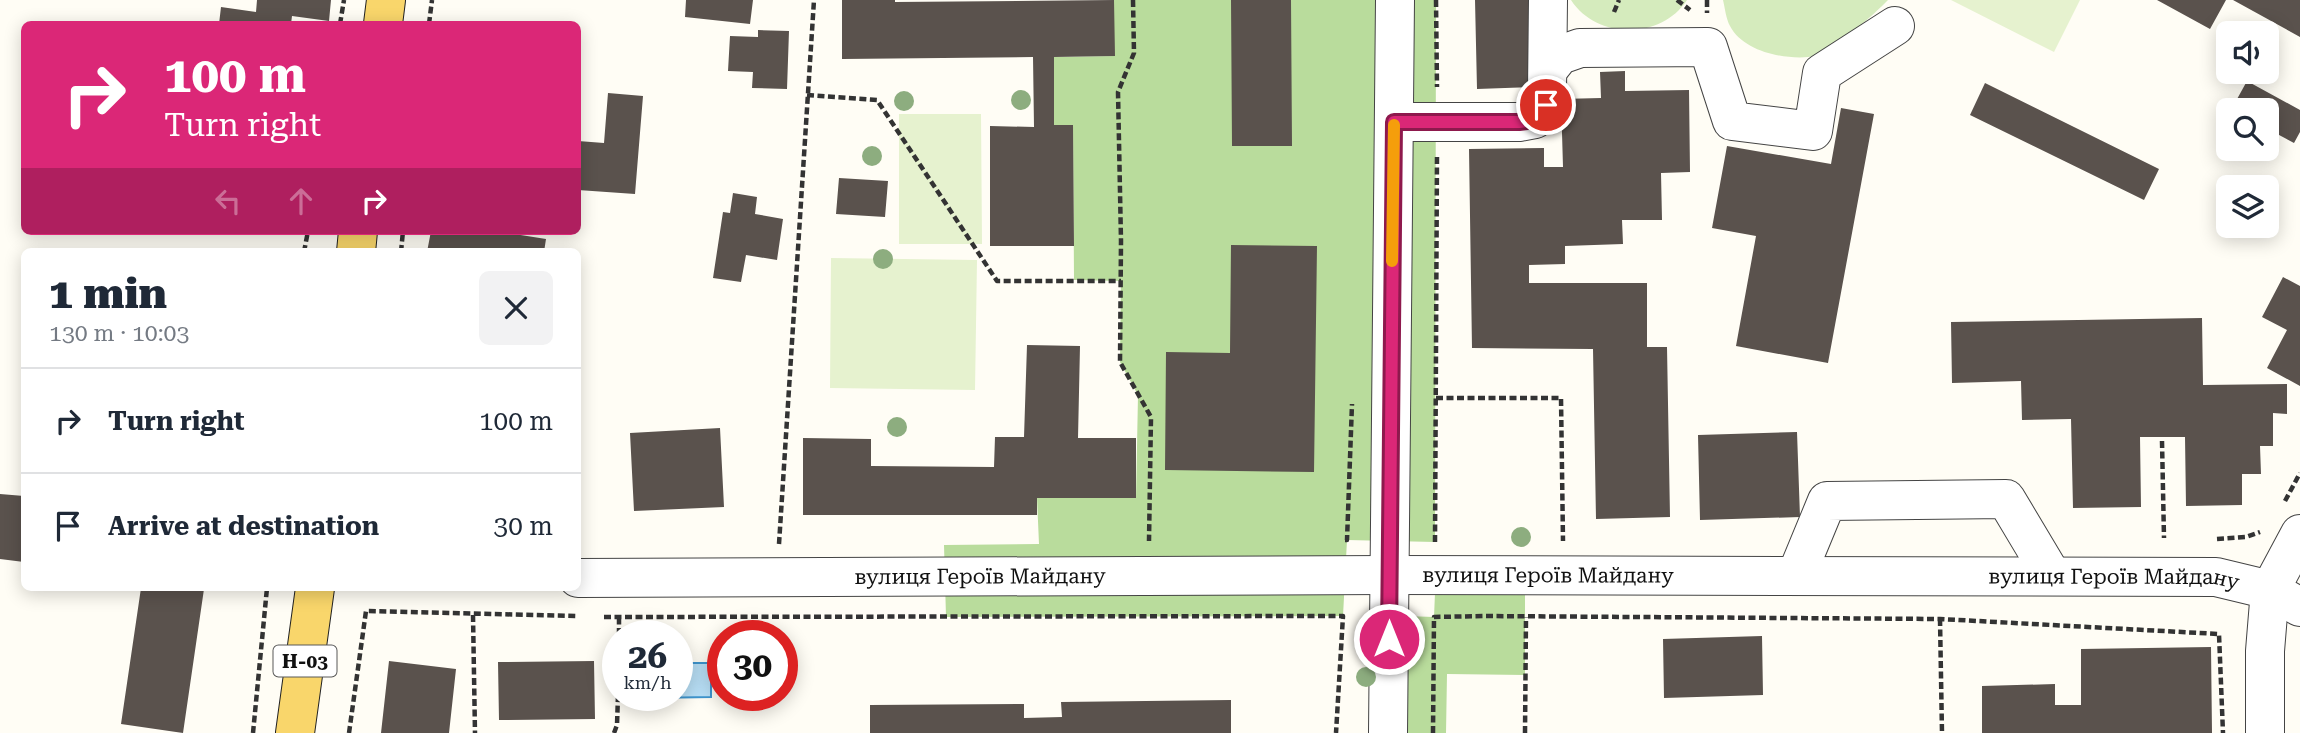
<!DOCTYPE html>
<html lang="en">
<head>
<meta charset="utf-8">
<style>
  body { margin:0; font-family:"Roboto Serif",serif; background:#f2f2f3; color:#1f2937; height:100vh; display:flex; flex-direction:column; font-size:26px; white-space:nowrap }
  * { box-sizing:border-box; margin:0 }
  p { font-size:23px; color:#747a83 }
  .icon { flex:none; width:38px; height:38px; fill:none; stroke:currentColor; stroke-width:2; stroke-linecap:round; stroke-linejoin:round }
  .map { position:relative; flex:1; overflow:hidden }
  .sheet { position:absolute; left:21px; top:248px; width:560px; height:343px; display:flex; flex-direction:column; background:#fff; border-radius:10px; box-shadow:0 4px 18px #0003 }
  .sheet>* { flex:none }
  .hud { position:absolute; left:21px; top:21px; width:560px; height:214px; border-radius:10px; box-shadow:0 4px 18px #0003; background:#db2777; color:#fff; overflow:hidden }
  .fabs { position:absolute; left:2216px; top:21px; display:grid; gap:14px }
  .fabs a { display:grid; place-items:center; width:63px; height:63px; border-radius:10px; background:#fff; box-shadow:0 4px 18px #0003; font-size:35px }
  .speed { position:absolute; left:602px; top:620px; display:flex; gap:14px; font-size:35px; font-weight:700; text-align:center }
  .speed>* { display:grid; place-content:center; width:91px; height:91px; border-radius:50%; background:#fff; box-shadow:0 4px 18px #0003; line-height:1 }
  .speed small { font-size:18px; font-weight:400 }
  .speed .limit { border:10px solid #d22; background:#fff; color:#111 }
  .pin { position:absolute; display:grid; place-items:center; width:60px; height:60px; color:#fff; margin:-30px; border:4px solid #fff; border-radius:50%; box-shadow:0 2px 7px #0007 }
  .me { position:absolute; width:77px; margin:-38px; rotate:0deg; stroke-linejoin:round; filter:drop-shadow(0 0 5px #0008) }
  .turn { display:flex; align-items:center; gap:24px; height:147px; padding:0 28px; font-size:32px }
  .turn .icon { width:91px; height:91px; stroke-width:2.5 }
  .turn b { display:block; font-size:49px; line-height:60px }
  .lanes { display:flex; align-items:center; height:66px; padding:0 28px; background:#0003; justify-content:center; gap:35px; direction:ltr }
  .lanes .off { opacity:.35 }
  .round { display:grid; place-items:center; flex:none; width:74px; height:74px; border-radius:10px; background:#f2f2f3 }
  .summary { display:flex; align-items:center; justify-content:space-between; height:119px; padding:0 28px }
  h1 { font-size:42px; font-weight:800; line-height:52px }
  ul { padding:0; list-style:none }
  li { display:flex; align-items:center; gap:21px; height:105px; padding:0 28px; border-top:2px solid #e0e1e3 }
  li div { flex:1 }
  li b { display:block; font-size:26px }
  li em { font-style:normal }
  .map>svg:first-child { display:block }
  .green { fill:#d5ebbd }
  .forest { fill:#b9dc9c }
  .pitch { fill:#e6f2cf }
  .water { fill:#b9e0f7; stroke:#3f96cf; stroke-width:2 }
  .building { fill:#5a524d }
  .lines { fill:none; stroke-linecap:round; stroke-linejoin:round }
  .minor-casing { stroke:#444; stroke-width:40 }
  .major-casing { stroke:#222; stroke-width:40 }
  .path { stroke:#333; stroke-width:4.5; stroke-dasharray:7 3.5; stroke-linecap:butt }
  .minor { stroke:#fff; stroke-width:38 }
  .major { stroke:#f9d66b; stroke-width:38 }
  .tree { fill:#8dad7f }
  .route-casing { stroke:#8e194d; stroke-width:18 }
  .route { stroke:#db2777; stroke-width:12 }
  .slow { stroke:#f59e0b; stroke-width:12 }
  .labels { text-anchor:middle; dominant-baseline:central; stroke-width:7; stroke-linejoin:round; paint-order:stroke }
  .shield { fill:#fff; stroke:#585858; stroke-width:2 }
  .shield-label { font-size:19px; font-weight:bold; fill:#111 }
  .street-label { font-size:21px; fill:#111; stroke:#fff }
</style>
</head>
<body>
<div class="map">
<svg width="2300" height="733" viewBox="0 0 2300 733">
  <rect width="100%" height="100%" fill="#fffdf5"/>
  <path class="green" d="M1571 0H1687C1661 40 1597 40 1571 0Z
    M1723 0H1888C1877 12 1830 53 1816 56 1789 61 1744 53 1730 26 1726 19 1725 8 1723 0Z"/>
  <path class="forest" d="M1114 0H1436L1435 542 1347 540 1343 616 946 617 944 545 1039 544 1037 498H1136L1138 395 1120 362 1121 281 1074 280 1073 126 1054 125V57L1114 56Z
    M1435 593H1525V675L1447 674 1446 733H1403L1404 616 1434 617Z"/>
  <path class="pitch" d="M1951 0H2080L2054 52Z
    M899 114H981L982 244H899Z
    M831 258 977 260 975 390 830 388Z"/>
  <path class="water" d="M677 663H711V697L650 698V695H677Z"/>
  <path class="building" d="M257 0H331L329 21 292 16 291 24H219L221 7 256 12Z
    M686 0H753L750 24 685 17Z
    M842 0H895V2L1114 0 1115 56 1054 57V125H1073L1074 246H990V126L1034 127 1033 57 842 59Z
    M1231 0H1291L1292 146H1232Z
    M1475 0H1534L1535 87 1477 89Z
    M2157 0H2226L2210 29Z
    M2233 0H2300V37Z
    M758 30 789 31 787 89 752 88 753 72 728 71 730 36 758 37Z
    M1625 71V91L1689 90 1690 172 1661 173 1662 220H1622L1623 244 1565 246V264L1529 265V283H1647V347H1667L1670 517 1596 519 1593 349 1472 348 1469 149 1544 148V167H1563L1561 99 1601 98 1600 72Z
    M2247 81 2300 110V132L2294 143 2266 128V110H2231Z
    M1985 83 2159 169 2144 200 1970 115Z
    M608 93 643 96 635 194 578 190V141L604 143Z
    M1841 108 1874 114 1828 363 1736 346 1756 236 1712 228 1727 146 1831 164Z
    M839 178 888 181 885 217 836 214Z
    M733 193 757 197 755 214 783 219 777 260 746 255 741 282 713 278 723 212 730 213Z
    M431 231H495L546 239 544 252H427Z
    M1231 245 1317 246 1314 472 1165 470 1166 352 1230 353Z
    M2283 277 2300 286V386L2267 368 2287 330 2262 317Z
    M2202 318 2203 385 2287 384V414L2273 413V446H2260L2261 474H2242V505L2186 506 2185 437H2140L2141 507 2073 508 2071 419 2022 420 2021 381 1952 383 1951 322Z
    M1027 345 1080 346 1078 438H1136V498H1037V515H803V438L871 439V466L994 467 995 437H1024Z
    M720 428 724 507 634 511 630 433Z
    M1797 432 1800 517 1700 520 1698 435Z
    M0 494 24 496V562L0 559Z
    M141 588 204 589 183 733 121 724Z
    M1762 636 1763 695 1664 698 1663 639Z
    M2211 647 2212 733H1982V686L2055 684V705H2081V649Z
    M389 661 456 669 449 733H381Z
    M594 661 595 719 499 720 498 662Z
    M1231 700V733H870V705L1024 704V718L1062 717 1061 702Z"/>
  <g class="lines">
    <defs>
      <g id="minor">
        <path d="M1548 70 1560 55 1580 48 1708 47 1732 121 1813 131 1822 73 1895 26"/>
        <path d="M1394 122H1519L1535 119 1546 105 1547 90 1548 0"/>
        <path d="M1796 576 1827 501 2006 499 2052 576"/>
        <path id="s1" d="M578 578 1389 575 2216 577 2270 590 2300 607"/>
        <path d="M1388 733 1395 0"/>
        <path d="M2265 733V651L2270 590 2300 534"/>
      </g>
      <path id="major" d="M383 24 386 0
        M356 252 358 231
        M295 733 315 588"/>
    </defs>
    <use href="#minor" class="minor-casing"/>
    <use href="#major" class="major-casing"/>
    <path class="path" d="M1133 0 1134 53 1118 92 1121 241 1120 362 1151 417 1149 541
      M1436 0 1437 87
      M1677 0 1690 10
      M1707 0V13
      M1614 12 1619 0
      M340 24 344 0
      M429 24 432 0
      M807 95 877 100 997 281H1121
      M304 252 308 231
      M401 252 403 231
      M1436 398H1561L1563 541
      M2162 441 2164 538
      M2285 501 2300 473
      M2217 539 2246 537 2260 532
      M1345 540H1347L1352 404
      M1435 542 1437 155
      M779 544 814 0
      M473 615 475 733
      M604 617 1343 616 1336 733
      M1940 619 1942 733
      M619 635V617
      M253 733 267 588
      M349 733 366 611 578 616
      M614 733 617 725 618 695
      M1433 733 1434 617 1484 616 1940 619 2219 634 2223 733
      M1525 733 1526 617"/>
    <use href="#minor" class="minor"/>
    <use href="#major" class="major"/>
  </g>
  <g class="tree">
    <circle cx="1021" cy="100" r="10"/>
    <circle cx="904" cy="101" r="10"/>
    <circle cx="872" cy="156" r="10"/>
    <circle cx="883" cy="259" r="10"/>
    <circle cx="897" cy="427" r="10"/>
    <circle cx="1521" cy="537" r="10"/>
    <circle cx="1366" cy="677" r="10"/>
  </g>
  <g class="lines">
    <defs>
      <path id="route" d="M1389 639 1394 122H1519L1535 120 1546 105"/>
    </defs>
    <use href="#route" class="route-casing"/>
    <use href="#route" class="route"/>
    <path class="slow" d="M1392 261 1394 125"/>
  </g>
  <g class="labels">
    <rect class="shield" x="273.5" y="645.5" width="63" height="31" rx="5"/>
    <g class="shield-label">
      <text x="305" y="661">Н-03</text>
    </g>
    <g class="street-label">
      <text stroke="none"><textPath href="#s1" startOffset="970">вулиця Героїв Майдану</textPath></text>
      <text stroke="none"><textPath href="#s1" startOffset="402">вулиця Героїв Майдану</textPath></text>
      <text stroke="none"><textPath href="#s1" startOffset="1536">вулиця Героїв Майдану</textPath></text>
    </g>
  </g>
</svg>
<div class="fabs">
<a><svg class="icon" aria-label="sound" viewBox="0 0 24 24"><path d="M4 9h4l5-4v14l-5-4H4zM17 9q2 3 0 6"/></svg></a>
<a><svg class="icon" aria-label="search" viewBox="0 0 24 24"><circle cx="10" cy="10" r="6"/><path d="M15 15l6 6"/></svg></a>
<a><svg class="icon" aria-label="layers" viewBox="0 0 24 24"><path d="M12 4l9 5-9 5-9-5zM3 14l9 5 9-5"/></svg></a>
</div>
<div class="speed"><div>26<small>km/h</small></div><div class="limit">30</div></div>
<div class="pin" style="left:1546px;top:105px;background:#d93025"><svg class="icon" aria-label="arrive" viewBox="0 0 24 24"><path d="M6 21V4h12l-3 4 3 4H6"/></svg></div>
<svg class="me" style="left:1389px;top:639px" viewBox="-20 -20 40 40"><circle r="17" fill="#db2777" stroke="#fff" stroke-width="3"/><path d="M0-11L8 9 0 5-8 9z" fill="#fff"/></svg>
<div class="hud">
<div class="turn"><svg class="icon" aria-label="right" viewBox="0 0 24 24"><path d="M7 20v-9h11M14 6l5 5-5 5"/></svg><div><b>100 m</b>Turn right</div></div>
<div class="lanes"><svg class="icon off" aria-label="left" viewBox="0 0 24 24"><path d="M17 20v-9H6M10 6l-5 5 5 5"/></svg><svg class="icon off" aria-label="ahead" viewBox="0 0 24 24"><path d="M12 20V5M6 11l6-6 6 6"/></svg><svg class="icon" aria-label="right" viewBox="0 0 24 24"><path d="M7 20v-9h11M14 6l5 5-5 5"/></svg></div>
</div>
<section class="sheet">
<div class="summary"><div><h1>1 min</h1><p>130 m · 10:03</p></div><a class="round"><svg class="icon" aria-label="close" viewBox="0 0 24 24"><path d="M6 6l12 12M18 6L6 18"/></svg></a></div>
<ul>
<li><svg class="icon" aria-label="right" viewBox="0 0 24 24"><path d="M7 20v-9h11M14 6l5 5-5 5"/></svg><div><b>Turn right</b></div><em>100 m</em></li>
<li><svg class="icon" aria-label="arrive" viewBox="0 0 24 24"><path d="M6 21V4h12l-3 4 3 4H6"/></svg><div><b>Arrive at destination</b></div><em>30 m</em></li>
</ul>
</section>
</div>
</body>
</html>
